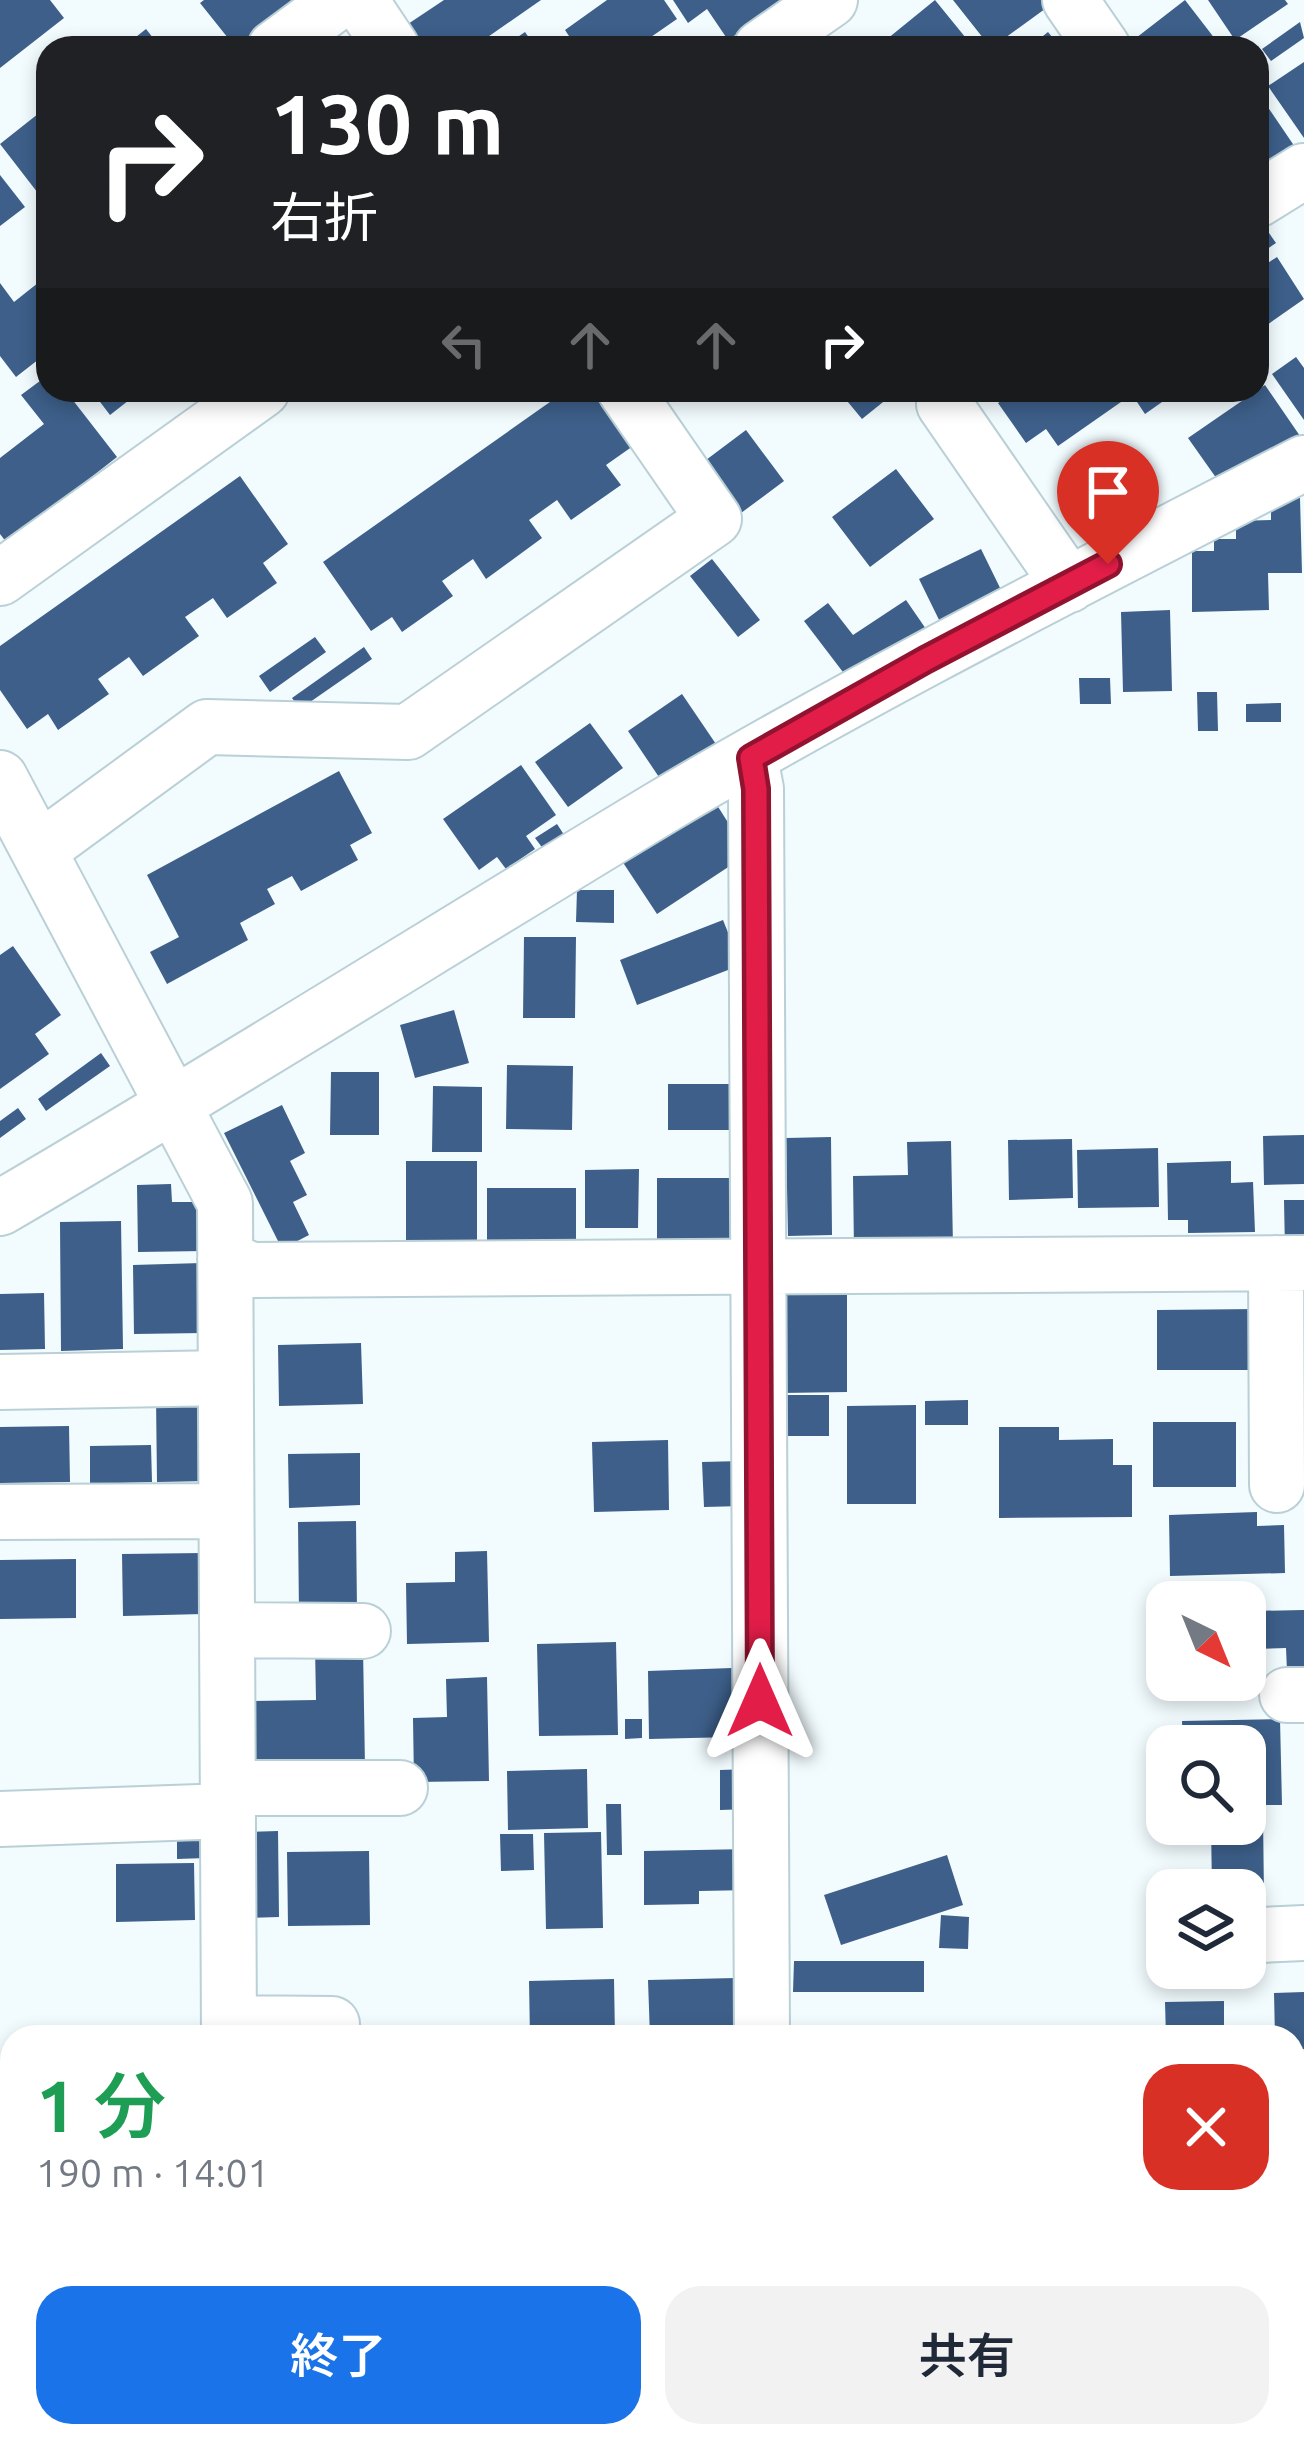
<!DOCTYPE html>
<html lang="ja">
<head>
<meta charset="utf-8">
<style>
  body { margin:0; font-family:Ubuntu,"Noto Sans JP",sans-serif; background:#f2f2f3; color:#1f2937; height:100vh; display:flex; flex-direction:column; font-size:45px; white-space:nowrap }
  * { box-sizing:border-box; margin:0 }
  p { font-size:39px; color:#747a83 }
  .icon { flex:none; width:66px; height:66px; fill:none; stroke:currentColor; stroke-width:2; stroke-linecap:round; stroke-linejoin:round }
  .map { position:relative; flex:1; overflow:hidden }
  .sheet { position:absolute; left:0px; top:2025px; width:1305px; height:423px; display:flex; flex-direction:column; background:#fff; border-radius:36px 36px 0 0; box-shadow:0 6px 18px #0003 }
  .sheet>* { flex:none }
  .hud { position:absolute; left:36px; top:36px; width:1233px; height:366px; border-radius:36px; box-shadow:0 6px 18px #0003; background:#202124; color:#fff; overflow:hidden }
  .needle { width:78px; rotate:137deg }
  .fabs { position:absolute; left:1146px; top:1581px; display:grid; gap:24px }
  .fabs a { display:grid; place-items:center; width:120px; height:120px; border-radius:24px; background:#fff; box-shadow:0 6px 18px #0003; font-size:60px }
  .pin { position:absolute; display:grid; place-items:center; width:102px; height:102px; color:#fff; margin:-123px -51px; border-radius:50% 50% 50% 0; rotate:-45deg; box-shadow:0 0 12px #0007 }
  .pin .icon { rotate:45deg }
  .me { position:absolute; width:132px; margin:-66px; rotate:0deg; stroke-linejoin:round; filter:drop-shadow(0 0 9px #0008) }
  .turn { display:flex; align-items:center; gap:42px; height:252px; padding:0 36px; font-size:54px }
  .turn .icon { width:156px; height:156px; stroke-width:2.5 }
  .turn b { display:block; font-size:84px; line-height:102px }
  .lanes { display:flex; align-items:center; height:114px; padding:0 36px; background:#0003; justify-content:center; gap:60px; direction:ltr }
  .lanes .off { opacity:.35 }
  .round { display:grid; place-items:center; flex:none; width:126px; height:126px; border-radius:36px; background:#f2f2f3 }
  .summary { display:flex; align-items:center; justify-content:space-between; height:204px; padding:0 36px }
  h1 { font-size:72px; font-weight:600; line-height:90px; color:#1e9e55 }
  .action { display:flex; gap:24px; margin-top:auto; padding:24px 36px }
  .action a { flex:1; height:138px; border-radius:36px; background:#1a73e8; color:#fff; font-size:48px; font-weight:600; line-height:138px; text-align:center }
  .action a+a { background:#f2f2f3; color:#1f2937 }
  .map>svg:first-child { display:block }
  .building { fill:#3d5f89 }
  .lines { fill:none; stroke-linecap:round; stroke-linejoin:round }
  .minor-casing { stroke:#bad0d7; stroke-width:58 }
  .minor { stroke:#fff; stroke-width:54 }
  .route-casing { stroke:#92132f; stroke-width:30 }
  .route { stroke:#e11d48; stroke-width:21 }
</style>
</head>
<body>
<div class="map">
<svg width="1304" height="2447" viewBox="0 0 1304 2447">
  <rect width="100%" height="100%" fill="#f2fbfe"/>
  <path class="building" d="M0 0H50L64 18 0 68Z
    M204 0H296L236 48 200 3Z
    M444 0H541L472 48H425L408 24Z
    M607 0H664L677 19 635 48H577L565 30Z
    M673 0H786L728 40 707 9 688 23Z
    M935 0 974 48H876Z
    M953 0H1044L1049 6 991 48Z
    M1185 0 1222 48H1123Z
    M1208 0H1285L1288 4 1235 40Z
    M1300 22 1304 38 1271 61 1262 49Z
    M146 29 161 48H122Z
    M525 32 536 48H502Z
    M1048 32 1061 48H1028Z
    M1304 62V138L1268 86Z
    M1257 91 1297 150 1257 177Z
    M48 106V191L41 197 0 144Z
    M0 175 25 207 0 226Z
    M1260 220 1276 243 1257 256V222Z
    M1277 257 1304 299 1257 332V270Z
    M48 275V352L16 377 0 356V283L14 302Z
    M1296 357 1304 368V420L1272 374Z
    M48 375V390H65L117 457 7 543 0 534V458L44 424 21 395Z
    M1265 385 1300 436 1224 489 1188 438Z
    M91 390H142L110 415Z
    M567 390H593L633 446 606 465 621 485 571 520 557 500 529 520 542 538 486 579 473 559 442 581 453 596 402 632 392 617 371 631 323 562Z
    M838 390H898L862 419Z
    M1018 390H1113L1121 402 1058 446 1046 429 1026 443 998 403Z
    M1129 390H1179L1145 414Z
    M746 430 784 481 737 516 698 466Z
    M896 469 934 519 870 567 832 517Z
    M240 476 288 544 263 563 277 583 227 618 213 598 185 617 199 636 143 676 129 657 98 679 109 694 58 730 48 714 27 729 0 690V646Z
    M1300 498 1302 573H1268L1269 610 1192 612V551H1214V539H1236V521L1271 520V499Z
    M981 549 1005 598 943 628 919 579Z
    M712 559 760 620 738 637 690 576Z
    M906 600 926 629 849 680 804 621 828 603 853 635Z
    M1170 610 1172 691 1123 692 1121 612Z
    M315 637 326 652 270 692 259 676Z
    M364 647 372 659 300 709 292 698Z
    M1079 678H1110L1111 704H1080Z
    M1197 692H1217L1218 731H1198Z
    M682 694 720 750 665 786 628 731Z
    M1281 703V722H1246V704Z
    M590 723 623 768 568 807 535 762Z
    M521 765 556 815 526 836 535 849 506 869 497 857 479 870 443 819Z
    M339 771 372 833 350 845 358 860 301 891 292 876 267 889 275 904 240 923 248 940 167 984 150 952 179 937 147 875Z
    M715 802 748 854 657 914 622 861Z
    M557 824 570 844 550 858 535 838Z
    M577 890H614V923L576 922Z
    M723 920 741 965 637 1005 620 960Z
    M524 937H576L575 1018H523Z
    M13 946 61 1015 35 1034 49 1054 0 1089V955Z
    M454 1010 469 1063 415 1078 400 1025Z
    M101 1053 110 1066 46 1111 38 1099Z
    M507 1065 573 1066 572 1130 506 1129Z
    M331 1072H379V1135H330Z
    M668 1084H744L743 1130H668Z
    M433 1086 482 1087V1152H432Z
    M282 1105 305 1153 290 1161 307 1195 293 1202 309 1235 282 1249 224 1133Z
    M18 1108 26 1119 0 1138V1121Z
    M1304 1135V1184L1264 1185 1263 1136Z
    M831 1137 832 1235 788 1236 786 1138Z
    M1072 1139 1073 1198 1009 1200 1008 1140Z
    M951 1141 953 1247 854 1250 853 1176 908 1175 907 1142Z
    M1158 1148 1159 1207 1078 1208 1077 1150Z
    M406 1161H477V1245L406 1244Z
    M1231 1161V1183L1253 1182 1255 1232 1188 1233V1220H1168L1167 1163Z
    M639 1169 638 1228H585V1170Z
    M657 1178H744L743 1239 657 1240Z
    M171 1184 172 1202H203L204 1251 138 1252 137 1185Z
    M487 1188H576V1244H487Z
    M1284 1200H1304V1249L1285 1250Z
    M121 1221 123 1349 61 1351 60 1222Z
    M202 1263 203 1333 134 1334 133 1265Z
    M847 1284V1392L781 1393V1285Z
    M44 1293 45 1349 0 1350V1294Z
    M1259 1309 1260 1370H1157V1310Z
    M361 1343 363 1404 279 1406 278 1345Z
    M784 1395H829V1436H784Z
    M209 1397 210 1481 157 1482 156 1398Z
    M968 1400V1425H925V1401Z
    M916 1405V1504H847V1406Z
    M1153 1422H1236V1487H1153Z
    M69 1426 70 1482 0 1483V1427Z
    M999 1427H1059V1440L1113 1439V1465H1132V1517L999 1518Z
    M668 1440 669 1510 594 1512 592 1442Z
    M151 1445 152 1482 90 1484V1446Z
    M360 1453V1505L289 1508 288 1454Z
    M742 1461 743 1506 704 1507 702 1462Z
    M1257 1512V1526L1284 1525 1285 1573 1170 1576 1169 1515Z
    M356 1521 357 1611 299 1613 298 1522Z
    M487 1551 489 1642 407 1644 406 1583 455 1582V1552Z
    M203 1553V1614L123 1616 122 1554Z
    M76 1559V1618L0 1619V1560Z
    M1304 1610V1670L1287 1671 1286 1648 1252 1649V1611Z
    M616 1642 618 1735 539 1736 537 1644Z
    M315 1647H363L365 1767 288 1768V1759L254 1760V1701L316 1700Z
    M732 1668 733 1737 649 1739 648 1671Z
    M487 1677 489 1781 414 1782 413 1718 447 1717 446 1679Z
    M625 1719H642V1738L625 1739Z
    M1280 1719 1282 1805H1245V1746H1183L1182 1721Z
    M587 1769 588 1828 508 1830 507 1771Z
    M749 1769 750 1809 720 1810V1770Z
    M606 1804H621L622 1855H607Z
    M1263 1815 1264 1897 1245 1898V1890H1212L1211 1824H1245V1816Z
    M177 1824H205L206 1858 177 1859Z
    M278 1831 279 1917 246 1918 244 1832Z
    M601 1832 603 1928 546 1929 544 1833Z
    M500 1834H533L534 1870 501 1871Z
    M750 1849 751 1890 699 1891V1904L644 1905V1851Z
    M369 1851 370 1925 288 1926 287 1852Z
    M947 1855 963 1905 841 1945 824 1895Z
    M194 1863 195 1920 116 1922V1864Z
    M941 1915 969 1917 968 1949 939 1948Z
    M794 1961H924V1992H793Z
    M736 1978 737 2037H650L648 1980Z
    M614 1979 615 2037H530L529 1981Z
    M1304 1992V2049L1293 2050V2037H1275L1274 1993Z
    M1224 2001V2037H1166L1165 2002Z
    M0 2363H12V2430L0 2431Z
    M283 2436H383V2444L283 2446Z
    M446 2436H507V2444L446 2445Z
    M902 2436H959V2447H902Z
    M1175 2436H1234V2447H1176Z"/>
  <g class="lines">
    <defs>
      <path id="minor" d="M360 0 392 48
        M1070 0 1103 48
        M275 48 340 0
        M761 48 830 0
        M1257 200 1304 171
        M944 404 1069 585
        M0 578 262 390
        M750 758 756 789 762 2037
        M0 778 225 1203 229 2037
        M39 850 207 727 408 732 714 519 625 390
        M0 1208C223 1078 441 940 662 807 871 683 1089 574 1304 463
        M225 1259 252 1270 1304 1263
        M1276 1263 1277 1485
        M0 1382 225 1378
        M0 1512 226 1511
        M227 1630 363 1631
        M1287 1695H1304
        M228 1788H400
        M0 1819 228 1811
        M1259 1935 1304 1933
        M229 2023 332 2024
        M1302 2358 1303 2447
        M231 2436V2447
        M764 2436V2447"/>
    </defs>
    <use href="#minor" class="minor-casing"/>
    <use href="#minor" class="minor"/>
  </g>
  <g class="lines">
    <defs>
      <path id="route" d="M760 1701 756 789 751 758 925 660 1108 564"/>
    </defs>
    <use href="#route" class="route-casing"/>
    <use href="#route" class="route"/>
  </g>
</svg>
<div class="fabs">
<a><svg class="needle" viewBox="-14 -14 28 28"><path d="M0-13l5 13h-10z" fill="#e53935"/><path d="M0 13l5-13h-10z" fill="#747a83"/></svg></a>
<a><svg class="icon" aria-label="search" viewBox="0 0 24 24"><circle cx="10" cy="10" r="6"/><path d="M15 15l6 6"/></svg></a>
<a><svg class="icon" aria-label="layers" viewBox="0 0 24 24"><path d="M12 4l9 5-9 5-9-5zM3 14l9 5 9-5"/></svg></a>
</div>
<div class="pin" style="left:1108px;top:564px;background:#d93025"><svg class="icon" aria-label="arrive" viewBox="0 0 24 24"><path d="M6 21V4h12l-3 4 3 4H6"/></svg></div>
<svg class="me" style="left:760px;top:1701px" viewBox="-20 -20 40 40"><path d="M0-17L14 15 0 8-14 15z" fill="#e11d48" stroke="#fff" stroke-width="4"/></svg>
<div class="hud">
<div class="turn"><svg class="icon" aria-label="right" viewBox="0 0 24 24"><path d="M7 20v-9h11M14 6l5 5-5 5"/></svg><div><b>130 m</b>右折</div></div>
<div class="lanes"><svg class="icon off" aria-label="left" viewBox="0 0 24 24"><path d="M17 20v-9H6M10 6l-5 5 5 5"/></svg><svg class="icon off" aria-label="ahead" viewBox="0 0 24 24"><path d="M12 20V5M6 11l6-6 6 6"/></svg><svg class="icon off" aria-label="ahead" viewBox="0 0 24 24"><path d="M12 20V5M6 11l6-6 6 6"/></svg><svg class="icon" aria-label="right" viewBox="0 0 24 24"><path d="M7 20v-9h11M14 6l5 5-5 5"/></svg></div>
</div>
<section class="sheet">
<div class="summary"><div><h1>1 分</h1><p>190 m · 14:01</p></div><a class="round" style="background:#d93025;color:#fff"><svg class="icon" aria-label="close" viewBox="0 0 24 24"><path d="M6 6l12 12M18 6L6 18"/></svg></a></div>
<div class="action"><a>終了</a><a>共有</a></div>
</section>
</div>
</body>
</html>
